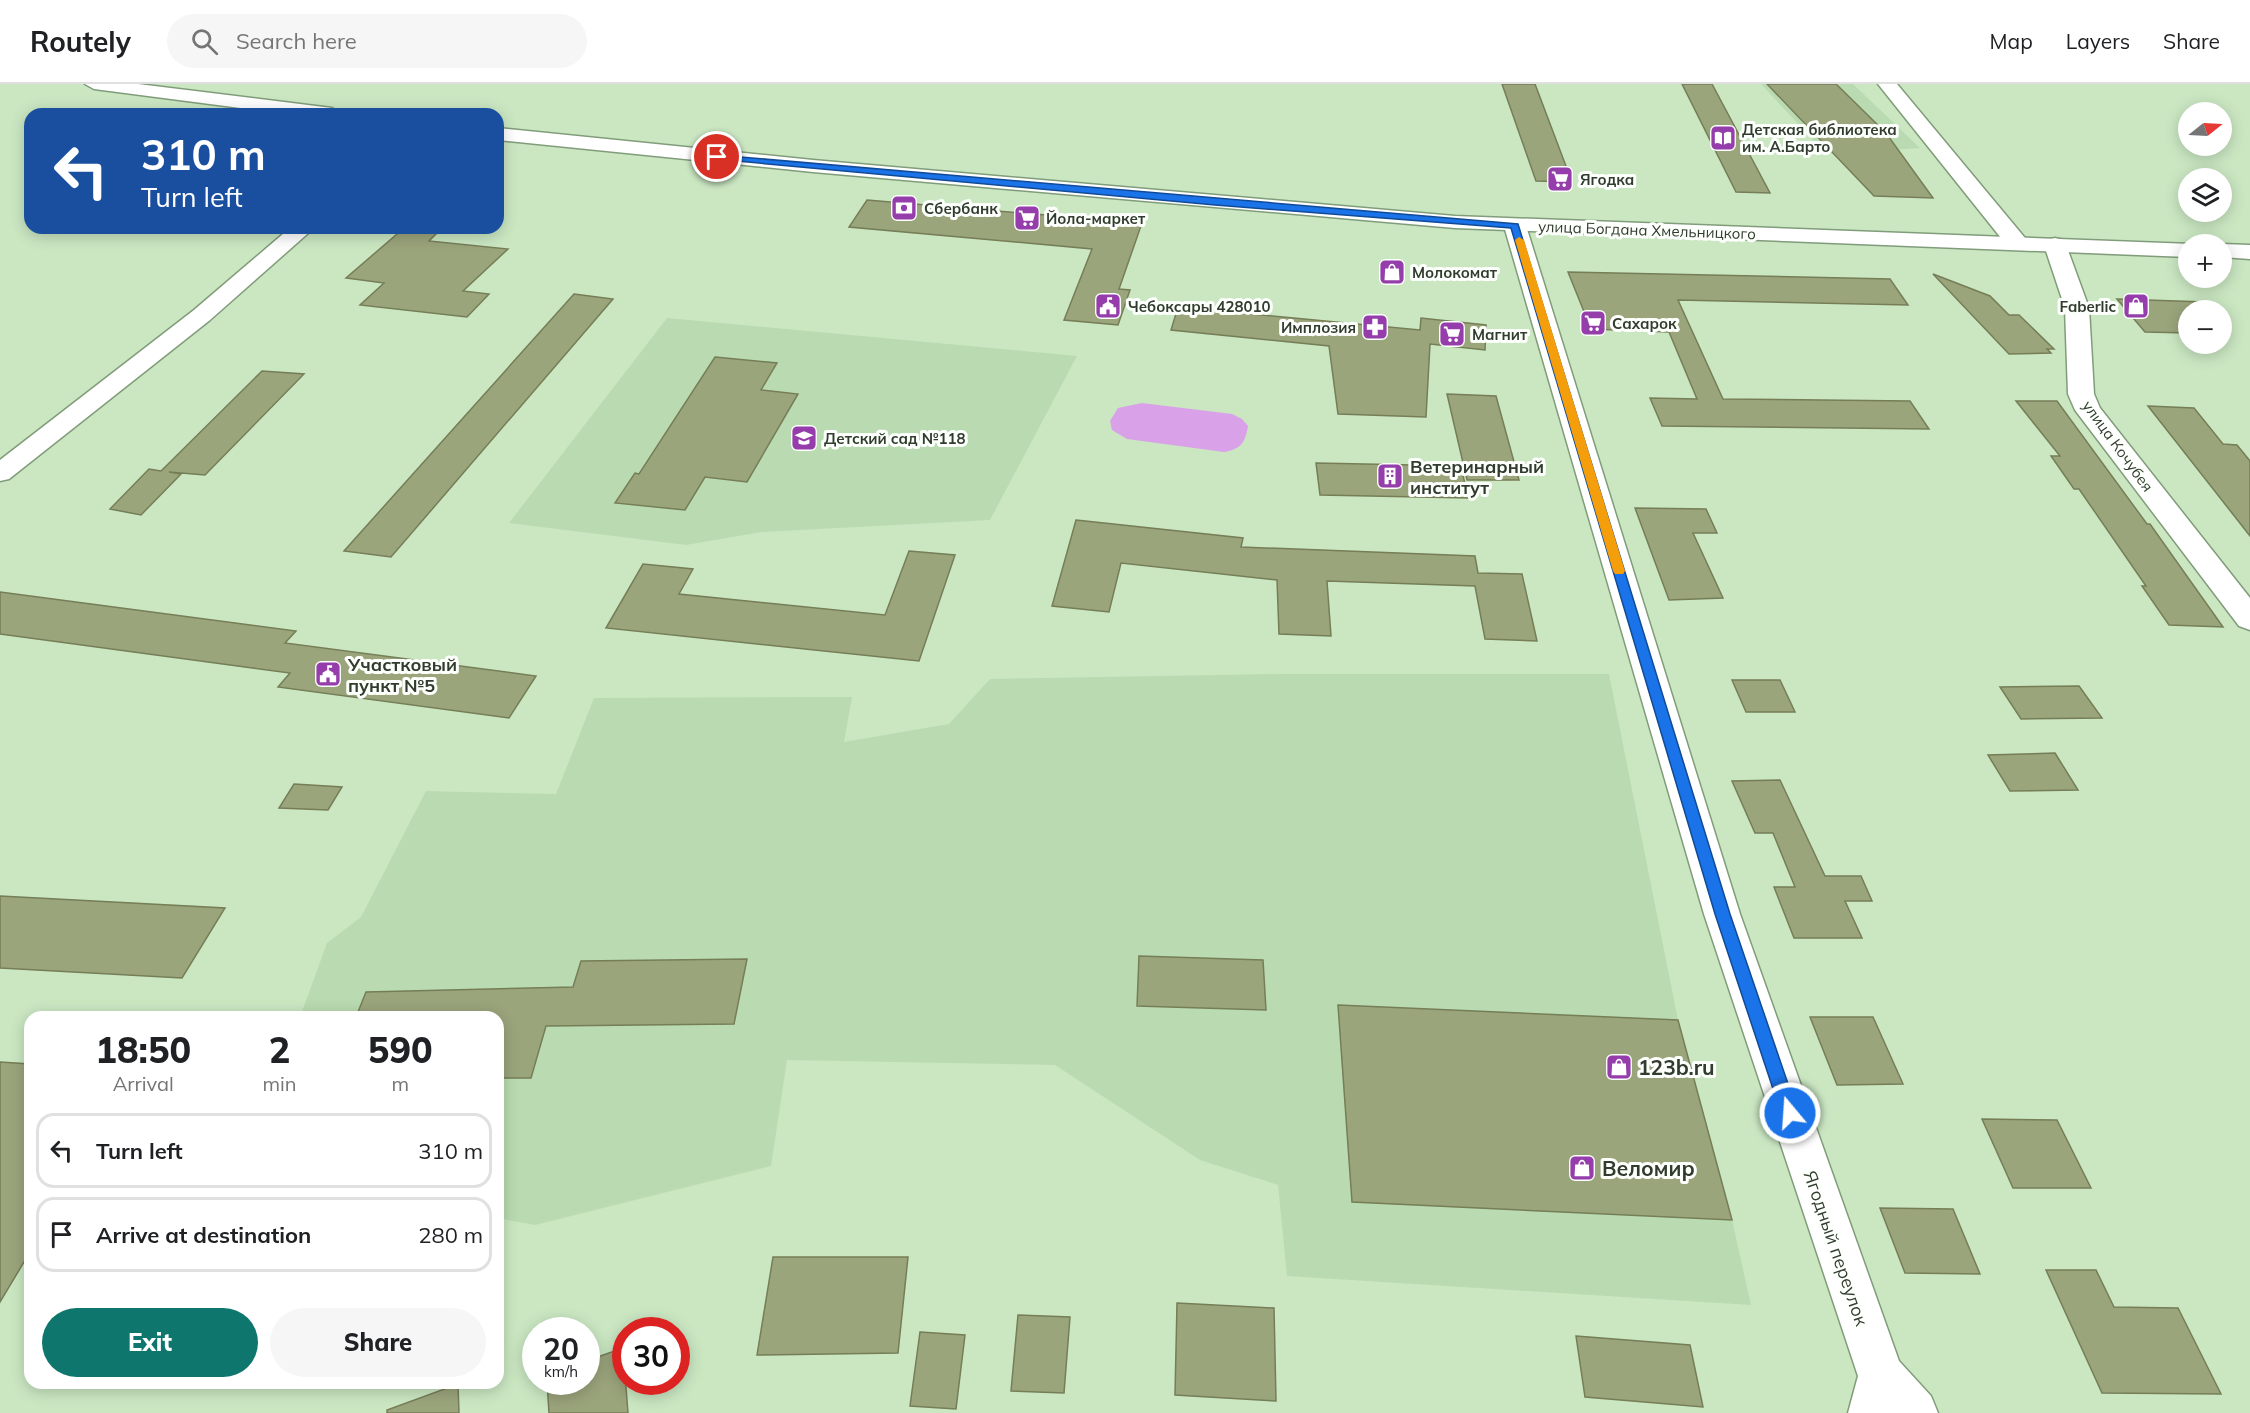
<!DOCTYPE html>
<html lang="en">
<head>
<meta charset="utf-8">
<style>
  body { margin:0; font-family:Mulish,sans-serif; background:#f6f6f6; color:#202124; height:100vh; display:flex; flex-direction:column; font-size:22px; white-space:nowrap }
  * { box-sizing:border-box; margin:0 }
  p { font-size:20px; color:#757577 }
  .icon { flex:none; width:33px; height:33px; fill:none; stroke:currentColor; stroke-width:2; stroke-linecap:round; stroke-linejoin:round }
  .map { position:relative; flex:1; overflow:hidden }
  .panel { position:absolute; left:24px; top:927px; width:480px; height:378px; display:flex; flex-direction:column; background:#fff; border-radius:18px; box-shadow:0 3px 15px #0003 }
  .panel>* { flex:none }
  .banner { position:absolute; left:24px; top:24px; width:480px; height:126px; border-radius:18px; box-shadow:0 3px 15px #0003; background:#1a4fa0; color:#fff; overflow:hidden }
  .needle { width:39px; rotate:72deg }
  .tools { position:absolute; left:2178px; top:18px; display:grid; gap:12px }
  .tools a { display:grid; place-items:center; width:54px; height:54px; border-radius:50%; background:#fff; box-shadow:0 3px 15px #0003; font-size:30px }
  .speed { position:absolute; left:522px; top:1233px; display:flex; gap:12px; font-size:30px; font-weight:700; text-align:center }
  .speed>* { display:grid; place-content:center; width:78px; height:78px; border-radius:50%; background:#fff; box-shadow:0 3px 15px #0003; line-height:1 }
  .speed small { font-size:15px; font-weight:400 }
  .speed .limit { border:9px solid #d22; background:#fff; color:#111 }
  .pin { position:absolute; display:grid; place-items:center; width:51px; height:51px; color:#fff; margin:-26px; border:3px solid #fff; border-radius:50%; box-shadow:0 2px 6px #0007 }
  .me { position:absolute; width:66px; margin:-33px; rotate:342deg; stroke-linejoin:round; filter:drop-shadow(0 0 4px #0008) }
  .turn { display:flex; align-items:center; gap:21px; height:126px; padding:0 18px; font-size:27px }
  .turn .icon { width:78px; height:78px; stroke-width:2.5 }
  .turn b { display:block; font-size:42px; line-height:51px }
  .eta { display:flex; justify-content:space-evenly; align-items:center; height:102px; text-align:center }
  .eta b { font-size:36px; font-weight:800; line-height:42px }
  .cta { display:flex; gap:12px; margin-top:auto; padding:12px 18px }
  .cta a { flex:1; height:69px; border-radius:36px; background:#0f766e; color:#fff; font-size:24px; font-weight:800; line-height:69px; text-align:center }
  .cta a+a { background:#f6f6f6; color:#202124 }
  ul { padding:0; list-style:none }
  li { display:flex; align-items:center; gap:18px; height:75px; margin:0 12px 9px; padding:0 6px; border:3px solid #e0e0e0; border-radius:18px }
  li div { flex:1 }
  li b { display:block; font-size:22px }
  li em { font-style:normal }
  header { display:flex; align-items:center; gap:36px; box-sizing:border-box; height:84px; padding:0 30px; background:#fff; border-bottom:2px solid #e0e0e0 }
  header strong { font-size:28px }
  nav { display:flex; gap:33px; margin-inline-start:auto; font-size:21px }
  .search { width:420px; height:54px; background:#f6f6f6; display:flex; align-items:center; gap:15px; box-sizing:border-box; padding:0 21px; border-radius:33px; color:#757577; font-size:22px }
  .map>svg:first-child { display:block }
  .built { fill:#badbb1 }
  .green { fill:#d9a1e8 }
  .building { fill:#9ba57c; stroke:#757e57; stroke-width:1.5 }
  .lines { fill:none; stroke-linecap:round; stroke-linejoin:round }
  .minor-casing { stroke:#819c7a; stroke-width:3 }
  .major-casing { stroke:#819c7a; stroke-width:3 }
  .minor { fill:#fff; fill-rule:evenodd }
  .major { fill:#fff; fill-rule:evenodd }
  .route { fill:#1a73e8; stroke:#114b97; stroke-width:1.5 }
  .slow { fill:#f59e0b }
  .labels { text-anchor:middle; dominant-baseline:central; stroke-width:6; stroke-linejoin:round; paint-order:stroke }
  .far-poi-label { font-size:15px; font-weight:bold; fill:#313c2e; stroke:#fcfffb; text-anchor:start }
  .far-street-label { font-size:15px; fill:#313c2e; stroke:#fcfffb }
  .poi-label { font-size:18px; font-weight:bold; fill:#313c2e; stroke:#fcfffb; text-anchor:start }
  .street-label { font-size:18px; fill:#313c2e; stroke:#fcfffb }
  .near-poi-label { font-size:21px; font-weight:bold; fill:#313c2e; stroke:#fcfffb; text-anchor:start }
</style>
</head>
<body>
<header>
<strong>Routely</strong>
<div class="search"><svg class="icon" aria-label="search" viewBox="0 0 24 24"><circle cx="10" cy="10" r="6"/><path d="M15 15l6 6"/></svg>Search here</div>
<nav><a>Map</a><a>Layers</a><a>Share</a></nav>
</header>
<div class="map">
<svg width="2250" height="1329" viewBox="0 0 2250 1329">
  <rect width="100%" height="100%" fill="#cae7c2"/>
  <path class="built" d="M1761 0H1853L1920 64 1826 70Z
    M667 234 1077 272 990 436 761 448 686 461 509 439Z
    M1278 590H1609L1678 936 1338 921 1352 1118 1732 1136 1751 1221 1287 1192 1278 1101 1200 1076 1055 981 787 976 771 1082 535 1141 498 1134V933H300L327 859 361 833 426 707 556 710 594 614 852 613 844 658 949 640 990 595Z"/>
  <path class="green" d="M1142 319 1232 330 1242 335 1248 342C1245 359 1241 365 1224 368L1127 355 1112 346 1110 337 1118 324Z"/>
  <path class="building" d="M1502 0H1535L1572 98 1536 97Z
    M1682 0H1712L1770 109 1736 108Z
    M1767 0H1836L1886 49 1933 114 1874 112Z
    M867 116 1142 139 1119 205 1130 206 1118 241 1064 236 1092 165 849 143Z
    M404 144H442L429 157 508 165 463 207 489 210 467 233 360 221 384 199 346 194Z
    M1568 188 1890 195 1908 221 1678 216 1723 315 1910 317 1929 345 1662 342 1650 314 1697 315 1669 248 1591 245Z
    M1933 190 1990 212 2009 231H2019L2054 265H2047L2051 269 2009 270Z
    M574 210 613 215 391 473 344 467Z
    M2117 215 2206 218 2214 226H2188V249L2145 248Z
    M1178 223 1420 246 1421 234 1486 241 1485 266 1430 260 1426 333 1338 330 1329 262 1171 246Z
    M715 273 777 279 761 306 798 310 747 398 705 393 685 426 615 419 635 389 639 390Z
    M262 287 304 290 205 391 169 388 181 390 141 431 110 425 149 385 161 387Z
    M1447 310 1496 312 1519 396H1467Z
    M2016 317H2057L2147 440H2150L2223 543 2169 541 2142 502H2146L2079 405H2074L2051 372H2060Z
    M2148 322 2194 324 2223 360 2237 361 2250 377V452Z
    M1316 379 1461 382 1468 414 1320 411Z
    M1635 424 1706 425 1717 449H1693L1723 514 1669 516Z
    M1076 436 1243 454 1241 463 1475 472 1478 489 1522 490 1537 557 1485 555 1475 502 1327 497 1331 552 1279 550 1277 496 1121 479 1109 528 1052 522Z
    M909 467 955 471 919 577 606 544 643 480 693 485 679 510 885 531Z
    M0 508 296 547 285 559 536 592 509 634 278 603 290 589 0 550Z
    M1732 596H1780L1795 628H1746Z
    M2079 602 2102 634 2021 635 2000 603Z
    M2055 669 2078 706 2010 707 1988 671Z
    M1780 696 1825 792H1861L1872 817H1845L1862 854H1794L1774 803H1795L1773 749H1755L1732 697Z
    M294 700 342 703 328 726 279 724Z
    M0 812 225 824 182 894 0 884Z
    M1139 872 1263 876 1266 926 1137 922Z
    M747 875 734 940 546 942 531 994H498V933H356L366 908 573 903 581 877Z
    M1338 921 1678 936 1732 1136 1352 1118Z
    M1810 933H1873L1903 1000 1837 1001Z
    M0 978 30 980V1168L0 1218Z
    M1982 1035 2057 1036 2091 1104H2013Z
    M1880 1124 1953 1125 1980 1190 1905 1189Z
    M773 1173H908L898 1269 757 1271Z
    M2046 1186H2096L2114 1223 2178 1224 2221 1310 2102 1309Z
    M1177 1219 1274 1224 1276 1317 1175 1311Z
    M1018 1231 1070 1233 1064 1309 1011 1307Z
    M920 1248 965 1251 956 1325 910 1322Z
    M1576 1252 1690 1261 1703 1323 1585 1313Z
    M623 1264 628 1329H549L547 1298H586V1277Z
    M458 1300 459 1329H387V1326Z"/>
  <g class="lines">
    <defs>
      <path id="minor" d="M1878 0H1897L2025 154 2028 159 2025 164H2009Z
        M1515 136 1523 137 1526 142 1740 830 1899 1277 1931 1312 1938 1329H1848L1858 1292 1704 830 1504 142 1507 137Z
        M290 144H314L210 236 9 395 0 397V376L194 226Z
        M2055 154 2063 156 2066 161 2089 224 2094 310 2100 324 2250 514V546L2239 542 2075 326 2068 310 2065 224 2044 161 2047 156Z"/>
      <path id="major" d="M85 0H138L332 24 341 30H287L94 5Z
        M498 44 813 76 1455 132 2192 160H2188V173L1455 144 813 88 498 56Z
        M2222 160 2250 161V175L2222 173Z"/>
    </defs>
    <use href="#minor" class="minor-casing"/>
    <use href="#major" class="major-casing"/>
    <use href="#minor" class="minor"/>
    <use href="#major" class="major"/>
  </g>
  <path class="route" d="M717 71 1518 140 1730 830 1798 1029 1796 1035 1790 1038 1783 1035 1781 1029 1715 830 1511 144 1215 121 714 75Z"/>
  <path class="slow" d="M1519 153 1524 156 1625 487 1623 490H1615L1613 487 1515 156Z"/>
  <defs>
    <symbol id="library-square" viewBox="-11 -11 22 22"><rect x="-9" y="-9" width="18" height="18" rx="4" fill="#953eab" stroke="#fcfffb"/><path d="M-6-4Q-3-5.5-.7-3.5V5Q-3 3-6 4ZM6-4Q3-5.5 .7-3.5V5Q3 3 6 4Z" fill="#fff"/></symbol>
    <symbol id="supermarket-square" viewBox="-11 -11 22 22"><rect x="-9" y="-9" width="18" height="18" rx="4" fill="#953eab" stroke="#fcfffb"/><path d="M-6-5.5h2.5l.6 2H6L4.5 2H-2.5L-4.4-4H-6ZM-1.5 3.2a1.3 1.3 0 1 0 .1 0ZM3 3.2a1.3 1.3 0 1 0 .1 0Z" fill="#fff"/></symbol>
    <symbol id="bank-square" viewBox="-11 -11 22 22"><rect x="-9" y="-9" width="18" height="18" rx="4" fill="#953eab" stroke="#fcfffb"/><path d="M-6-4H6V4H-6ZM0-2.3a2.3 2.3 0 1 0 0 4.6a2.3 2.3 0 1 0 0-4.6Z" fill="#fff"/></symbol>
    <symbol id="shop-square" viewBox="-11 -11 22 22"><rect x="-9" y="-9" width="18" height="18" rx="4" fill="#953eab" stroke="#fcfffb"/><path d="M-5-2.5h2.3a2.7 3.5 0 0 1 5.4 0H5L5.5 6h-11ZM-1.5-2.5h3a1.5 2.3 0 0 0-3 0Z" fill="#fff"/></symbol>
    <symbol id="civic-square" viewBox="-11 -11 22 22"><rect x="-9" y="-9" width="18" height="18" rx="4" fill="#953eab" stroke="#fcfffb"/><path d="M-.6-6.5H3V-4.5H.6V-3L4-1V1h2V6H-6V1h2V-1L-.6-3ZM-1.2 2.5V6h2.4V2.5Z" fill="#fff"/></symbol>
    <symbol id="pharmacy-square" viewBox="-11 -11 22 22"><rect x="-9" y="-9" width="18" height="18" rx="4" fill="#953eab" stroke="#fcfffb"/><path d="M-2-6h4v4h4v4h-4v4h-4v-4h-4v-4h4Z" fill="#fff"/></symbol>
    <symbol id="school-square" viewBox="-11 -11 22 22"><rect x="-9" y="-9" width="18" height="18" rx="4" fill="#953eab" stroke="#fcfffb"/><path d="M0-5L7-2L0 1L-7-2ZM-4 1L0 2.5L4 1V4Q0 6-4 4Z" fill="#fff"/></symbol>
    <symbol id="building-square" viewBox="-11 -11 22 22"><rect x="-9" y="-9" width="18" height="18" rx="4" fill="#953eab" stroke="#fcfffb"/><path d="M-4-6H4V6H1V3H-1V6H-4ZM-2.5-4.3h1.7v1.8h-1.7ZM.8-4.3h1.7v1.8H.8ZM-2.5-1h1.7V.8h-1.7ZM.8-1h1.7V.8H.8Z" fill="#fff"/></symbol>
  </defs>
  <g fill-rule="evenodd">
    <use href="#library-square" x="1708" y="39" width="30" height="30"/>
    <use href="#supermarket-square" x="1545" y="80" width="30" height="30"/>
    <use href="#bank-square" x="889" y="109" width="30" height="30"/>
    <use href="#supermarket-square" x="1012" y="119" width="30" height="30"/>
    <use href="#shop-square" x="1377" y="173" width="30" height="30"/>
    <use href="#civic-square" x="1093" y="207" width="30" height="30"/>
    <use href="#shop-square" x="2121" y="207" width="30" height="30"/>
    <use href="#supermarket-square" x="1578" y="224" width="30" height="30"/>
    <use href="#pharmacy-square" x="1360" y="228" width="30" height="30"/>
    <use href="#supermarket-square" x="1437" y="235" width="30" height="30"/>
    <use href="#school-square" x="789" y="339" width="30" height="30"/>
    <use href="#building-square" x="1375" y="377" width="30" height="30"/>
    <use href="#civic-square" x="313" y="575" width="30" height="30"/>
    <use href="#shop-square" x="1604" y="968" width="30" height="30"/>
    <use href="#shop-square" x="1567" y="1069" width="30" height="30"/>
  </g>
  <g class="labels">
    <g class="far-poi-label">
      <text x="1742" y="45">Детская библиотека<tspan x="1742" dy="17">им. А.Барто</tspan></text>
      <text x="1580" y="95">Ягодка</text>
      <text x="924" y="124">Сбербанк</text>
      <text x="1046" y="134">Йола-маркет</text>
      <text x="1412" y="188">Молокомат</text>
      <text x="1128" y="222">Чебоксары 428010</text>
      <text x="2116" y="222" text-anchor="end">Faberlic</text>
      <text x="1612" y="239">Сахарок</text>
      <text x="1356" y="243" text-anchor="end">Имплозия</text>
      <text x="1472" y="250">Магнит</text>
      <text x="824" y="354">Детский сад №118</text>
    </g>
    <g class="far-street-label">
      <text transform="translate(1647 146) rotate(2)">улица Богдана Хмельницкого</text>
      <text transform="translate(2118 362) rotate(54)">улица Кочубея</text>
    </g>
    <g class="poi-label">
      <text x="1410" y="382">Ветеринарный<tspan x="1410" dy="21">институт</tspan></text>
      <text x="348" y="580">Участковый<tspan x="348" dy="21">пункт №5</tspan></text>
    </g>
    <g class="street-label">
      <text transform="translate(1836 1164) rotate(71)">Ягодный переулок</text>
    </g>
    <g class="near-poi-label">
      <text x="1638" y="983">123b.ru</text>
      <text x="1602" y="1084">Веломир</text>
    </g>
  </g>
</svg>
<div class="tools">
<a><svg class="needle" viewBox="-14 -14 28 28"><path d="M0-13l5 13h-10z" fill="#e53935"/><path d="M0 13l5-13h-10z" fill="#757577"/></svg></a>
<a><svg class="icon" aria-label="layers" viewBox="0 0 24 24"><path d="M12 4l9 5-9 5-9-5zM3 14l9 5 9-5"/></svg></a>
<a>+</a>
<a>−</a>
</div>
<div class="speed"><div>20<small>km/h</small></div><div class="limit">30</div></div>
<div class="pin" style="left:717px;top:73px;background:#d93025"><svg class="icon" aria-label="arrive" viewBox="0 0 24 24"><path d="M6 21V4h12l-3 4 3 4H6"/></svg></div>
<svg class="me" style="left:1790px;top:1029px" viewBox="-20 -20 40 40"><circle r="17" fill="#1a73e8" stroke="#fff" stroke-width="3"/><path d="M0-11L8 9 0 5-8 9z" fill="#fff"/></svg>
<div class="banner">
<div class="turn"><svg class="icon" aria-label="left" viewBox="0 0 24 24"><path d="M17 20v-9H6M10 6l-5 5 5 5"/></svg><div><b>310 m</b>Turn left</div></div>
</div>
<section class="panel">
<div class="eta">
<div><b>18:50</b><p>Arrival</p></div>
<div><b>2</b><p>min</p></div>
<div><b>590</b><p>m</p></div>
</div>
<ul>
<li><svg class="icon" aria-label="left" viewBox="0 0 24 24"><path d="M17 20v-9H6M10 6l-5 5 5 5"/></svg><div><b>Turn left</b></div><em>310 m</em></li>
<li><svg class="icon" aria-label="arrive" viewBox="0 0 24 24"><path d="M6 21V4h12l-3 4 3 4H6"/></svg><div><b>Arrive at destination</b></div><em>280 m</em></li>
</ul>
<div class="cta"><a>Exit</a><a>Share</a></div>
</section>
</div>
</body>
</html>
